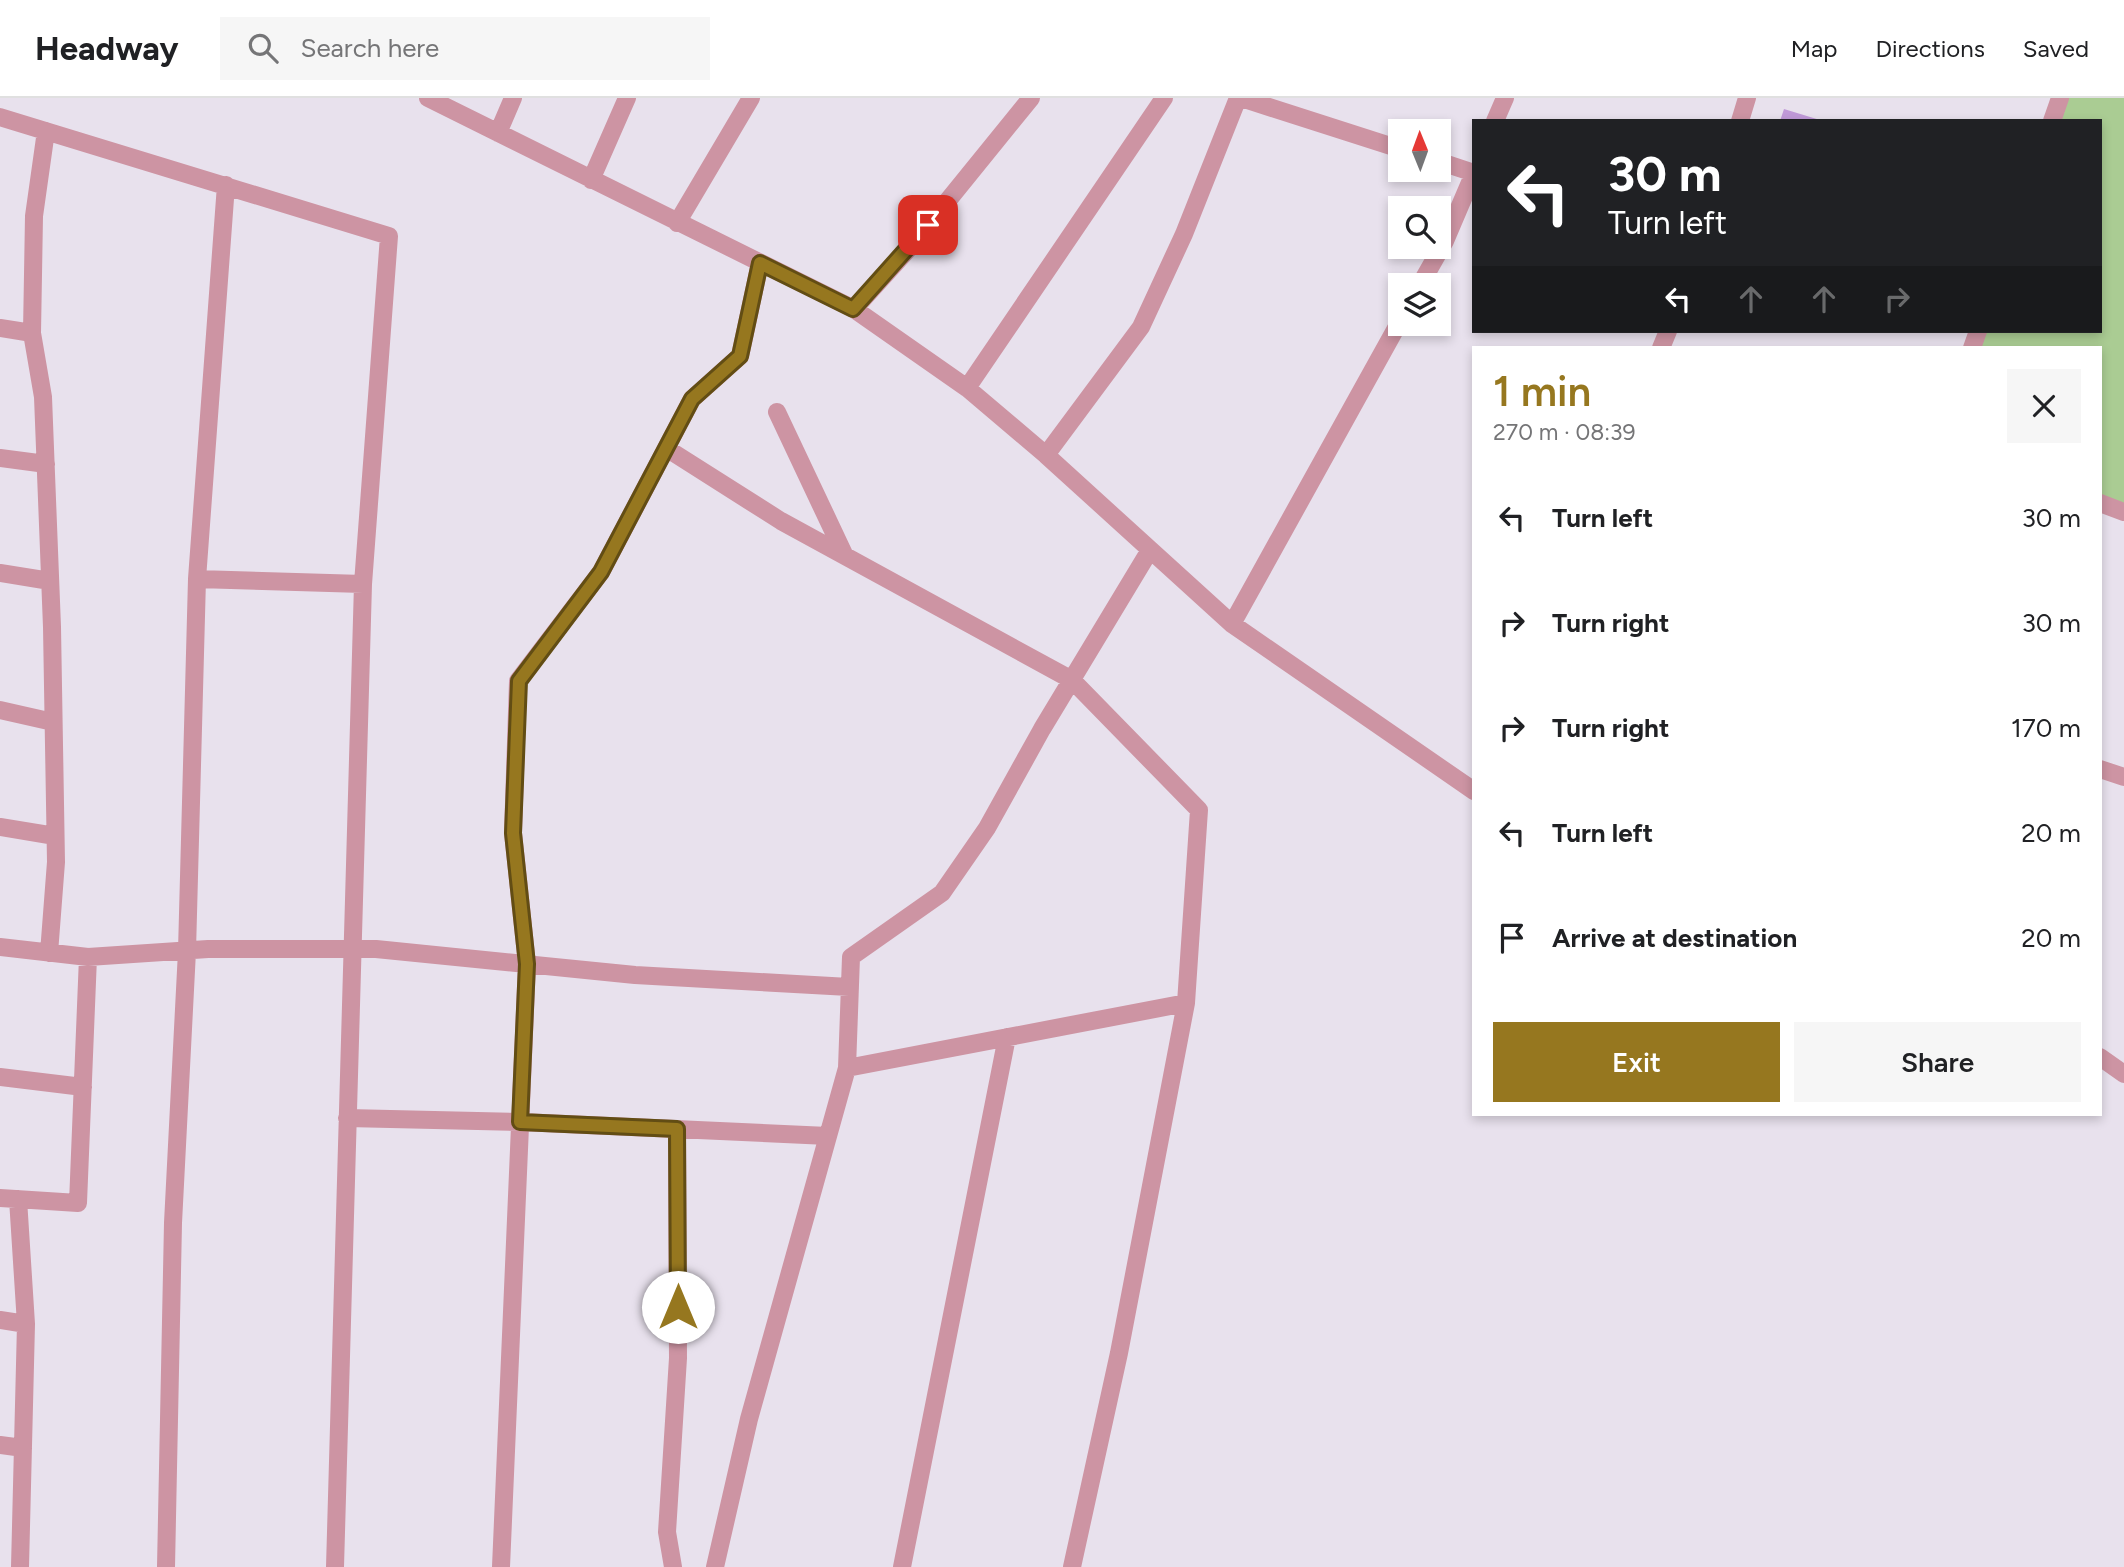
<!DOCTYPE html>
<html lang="en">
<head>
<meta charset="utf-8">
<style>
  body { margin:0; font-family:Figtree,sans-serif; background:#f6f6f6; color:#202124; height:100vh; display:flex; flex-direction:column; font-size:26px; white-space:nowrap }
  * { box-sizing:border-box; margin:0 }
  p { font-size:23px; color:#757577 }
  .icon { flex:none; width:38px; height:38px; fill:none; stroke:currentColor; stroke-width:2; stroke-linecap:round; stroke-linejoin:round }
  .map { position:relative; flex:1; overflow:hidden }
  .drawer { position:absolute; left:1472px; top:248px; width:630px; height:770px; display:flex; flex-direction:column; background:#fff; border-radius:0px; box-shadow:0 4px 10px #0003 }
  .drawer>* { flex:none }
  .banner { position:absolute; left:1472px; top:21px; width:630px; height:214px; border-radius:0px; box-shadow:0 4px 10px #0003; background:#202124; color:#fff; overflow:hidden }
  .needle { width:46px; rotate:359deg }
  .buttons { position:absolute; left:1388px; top:21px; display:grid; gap:14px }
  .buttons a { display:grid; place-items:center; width:63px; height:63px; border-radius:0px; background:#fff; box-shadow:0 4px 10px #0003; font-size:35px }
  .pin { position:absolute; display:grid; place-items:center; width:60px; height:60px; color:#fff; margin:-30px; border-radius:14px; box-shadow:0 4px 10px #0006 }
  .me { position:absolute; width:77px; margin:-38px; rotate:0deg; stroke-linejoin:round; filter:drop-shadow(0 0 5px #0008) }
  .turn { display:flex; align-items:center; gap:24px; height:147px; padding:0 21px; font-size:32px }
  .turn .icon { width:91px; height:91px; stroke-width:2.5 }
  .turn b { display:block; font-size:49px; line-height:60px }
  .lanes { display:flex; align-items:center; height:66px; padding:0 21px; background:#0003; justify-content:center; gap:35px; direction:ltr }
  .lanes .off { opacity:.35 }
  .round { display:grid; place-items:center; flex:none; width:74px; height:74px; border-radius:0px; background:#f6f6f6 }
  .summary { display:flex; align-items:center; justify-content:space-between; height:119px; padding:0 21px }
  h1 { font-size:42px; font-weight:600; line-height:52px; color:#96771f }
  .button { display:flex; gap:14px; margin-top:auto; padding:14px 21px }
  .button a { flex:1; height:80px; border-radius:0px; background:#96771f; color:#fff; font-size:28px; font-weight:600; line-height:80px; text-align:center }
  .button a+a { background:#f6f6f6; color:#202124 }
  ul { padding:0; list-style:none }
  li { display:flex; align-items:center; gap:21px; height:105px; padding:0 21px }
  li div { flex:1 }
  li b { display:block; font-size:26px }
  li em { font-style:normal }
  header { display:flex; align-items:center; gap:42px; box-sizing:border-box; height:98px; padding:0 35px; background:#fff; border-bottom:2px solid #e0e0e0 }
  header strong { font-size:33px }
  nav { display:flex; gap:38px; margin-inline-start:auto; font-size:24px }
  .search { width:490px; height:63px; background:#f6f6f6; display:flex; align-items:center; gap:18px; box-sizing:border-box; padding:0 24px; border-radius:0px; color:#757577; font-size:26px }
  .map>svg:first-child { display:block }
  .green { fill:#aacc93 }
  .building { fill:#c099d8 }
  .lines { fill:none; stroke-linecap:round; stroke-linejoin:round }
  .street { stroke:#cd94a3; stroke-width:18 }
  .route-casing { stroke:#624d14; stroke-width:18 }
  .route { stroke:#96771f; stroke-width:12 }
</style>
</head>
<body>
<header>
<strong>Headway</strong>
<div class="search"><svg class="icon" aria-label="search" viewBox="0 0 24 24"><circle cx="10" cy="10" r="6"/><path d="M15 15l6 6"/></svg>Search here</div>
<nav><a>Map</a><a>Directions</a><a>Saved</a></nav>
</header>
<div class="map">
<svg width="2124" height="1469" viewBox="0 0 2124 1469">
  <rect width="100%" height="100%" fill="#e8e1ed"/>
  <path class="green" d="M2060 0H2124V414L2100 405V250H1972L1978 233H2100V23H2052Z"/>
  <path class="building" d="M1784 11 1820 22V23H1780Z"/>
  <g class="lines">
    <path class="street" d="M428 0 854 211 967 290 1046 357 1232 526 1474 693
      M1241 0 1400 51
      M0 19 389 138 363 486 335 1469
      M1495 23 1505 0
      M1740 23 1747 0
      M2052 23 2060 0
      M46 33 34 118 32 235 43 299 52 529 56 764 49 855
      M498 35 513 0
      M1438 63 1474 75
      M591 82 627 0
      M677 125 751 0
      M1420 187 1445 143 1474 75
      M854 211 911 148 1031 0
      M0 230 32 235
      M1661 250 1668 233
      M1972 250 1978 233
      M967 290 1164 0
      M777 314 844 456
      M666 350 781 423 1072 582 1199 712 1186 905
      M1046 357 1141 229 1184 136 1238 0
      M0 360 46 366
      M2100 405 2124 414
      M0 475 50 483
      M197 481 363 486
      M1232 526 1400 223
      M0 612 53 624
      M2100 671 2124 679
      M0 729 55 738
      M0 849 88 859 208 851H376L635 877 849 889
      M2100 959 2124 976
      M847 970 1186 905 1119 1255 1072 1469
      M0 979 83 989
      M347 1020 521 1024 828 1038
      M0 1100 78 1105 88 859
      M18 1101 26 1226 20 1469
      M0 1222 26 1226
      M0 1347 23 1350
      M166 1469 173 1125 187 853 197 481 226 87
      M501 1469 527 866 513 735 518 583 601 474 692 301 740 258 760 165
      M673 1469 667 1434 678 1260 677 1031
      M715 1469 749 1321 847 970 851 859 942 795 987 730 1042 631 1150 452
      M902 1469 1007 939"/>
  </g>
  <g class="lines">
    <defs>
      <path id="route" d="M678 1209 677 1031 520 1024 527 866 513 735 519 583 601 474 692 301 740 258 760 165 853 211 928 127"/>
    </defs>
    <use href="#route" class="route-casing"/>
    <use href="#route" class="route"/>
  </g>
</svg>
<div class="buttons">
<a><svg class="needle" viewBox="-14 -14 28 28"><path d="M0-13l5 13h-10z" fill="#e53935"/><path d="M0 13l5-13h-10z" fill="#757577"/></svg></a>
<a><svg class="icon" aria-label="search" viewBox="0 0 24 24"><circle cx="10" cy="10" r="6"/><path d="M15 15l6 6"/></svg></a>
<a><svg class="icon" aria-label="layers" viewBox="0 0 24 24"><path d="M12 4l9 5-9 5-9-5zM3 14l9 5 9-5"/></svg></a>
</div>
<div class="pin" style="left:928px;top:127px;background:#d93025"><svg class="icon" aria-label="arrive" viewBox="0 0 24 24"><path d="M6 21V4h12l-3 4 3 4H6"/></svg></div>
<svg class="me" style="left:678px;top:1209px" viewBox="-20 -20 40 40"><circle r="19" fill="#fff"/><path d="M0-13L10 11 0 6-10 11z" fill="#96771f"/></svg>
<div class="banner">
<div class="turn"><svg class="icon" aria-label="left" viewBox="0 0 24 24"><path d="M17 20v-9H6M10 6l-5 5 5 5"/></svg><div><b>30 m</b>Turn left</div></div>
<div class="lanes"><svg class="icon" aria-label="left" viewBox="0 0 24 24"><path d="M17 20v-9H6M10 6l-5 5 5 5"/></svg><svg class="icon off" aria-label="ahead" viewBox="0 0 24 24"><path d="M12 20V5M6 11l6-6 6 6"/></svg><svg class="icon off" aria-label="ahead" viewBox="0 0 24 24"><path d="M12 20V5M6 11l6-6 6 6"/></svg><svg class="icon off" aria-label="right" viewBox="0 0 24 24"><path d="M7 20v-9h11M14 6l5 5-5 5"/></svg></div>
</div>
<section class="drawer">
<div class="summary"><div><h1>1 min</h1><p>270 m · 08:39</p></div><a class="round"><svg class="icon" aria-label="close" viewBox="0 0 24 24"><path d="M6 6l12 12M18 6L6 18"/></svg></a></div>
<ul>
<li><svg class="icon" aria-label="left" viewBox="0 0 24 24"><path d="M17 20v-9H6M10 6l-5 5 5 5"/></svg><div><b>Turn left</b></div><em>30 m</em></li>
<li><svg class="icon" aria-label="right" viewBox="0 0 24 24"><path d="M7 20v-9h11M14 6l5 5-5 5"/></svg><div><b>Turn right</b></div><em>30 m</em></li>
<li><svg class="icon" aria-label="right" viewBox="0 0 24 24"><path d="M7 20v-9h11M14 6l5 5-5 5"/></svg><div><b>Turn right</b></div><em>170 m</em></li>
<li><svg class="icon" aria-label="left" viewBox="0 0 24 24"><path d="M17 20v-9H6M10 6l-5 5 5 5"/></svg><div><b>Turn left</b></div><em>20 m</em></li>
<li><svg class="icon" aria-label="arrive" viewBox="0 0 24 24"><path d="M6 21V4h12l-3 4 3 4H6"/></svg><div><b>Arrive at destination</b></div><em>20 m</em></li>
</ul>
<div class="button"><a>Exit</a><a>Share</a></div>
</section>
</div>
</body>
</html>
